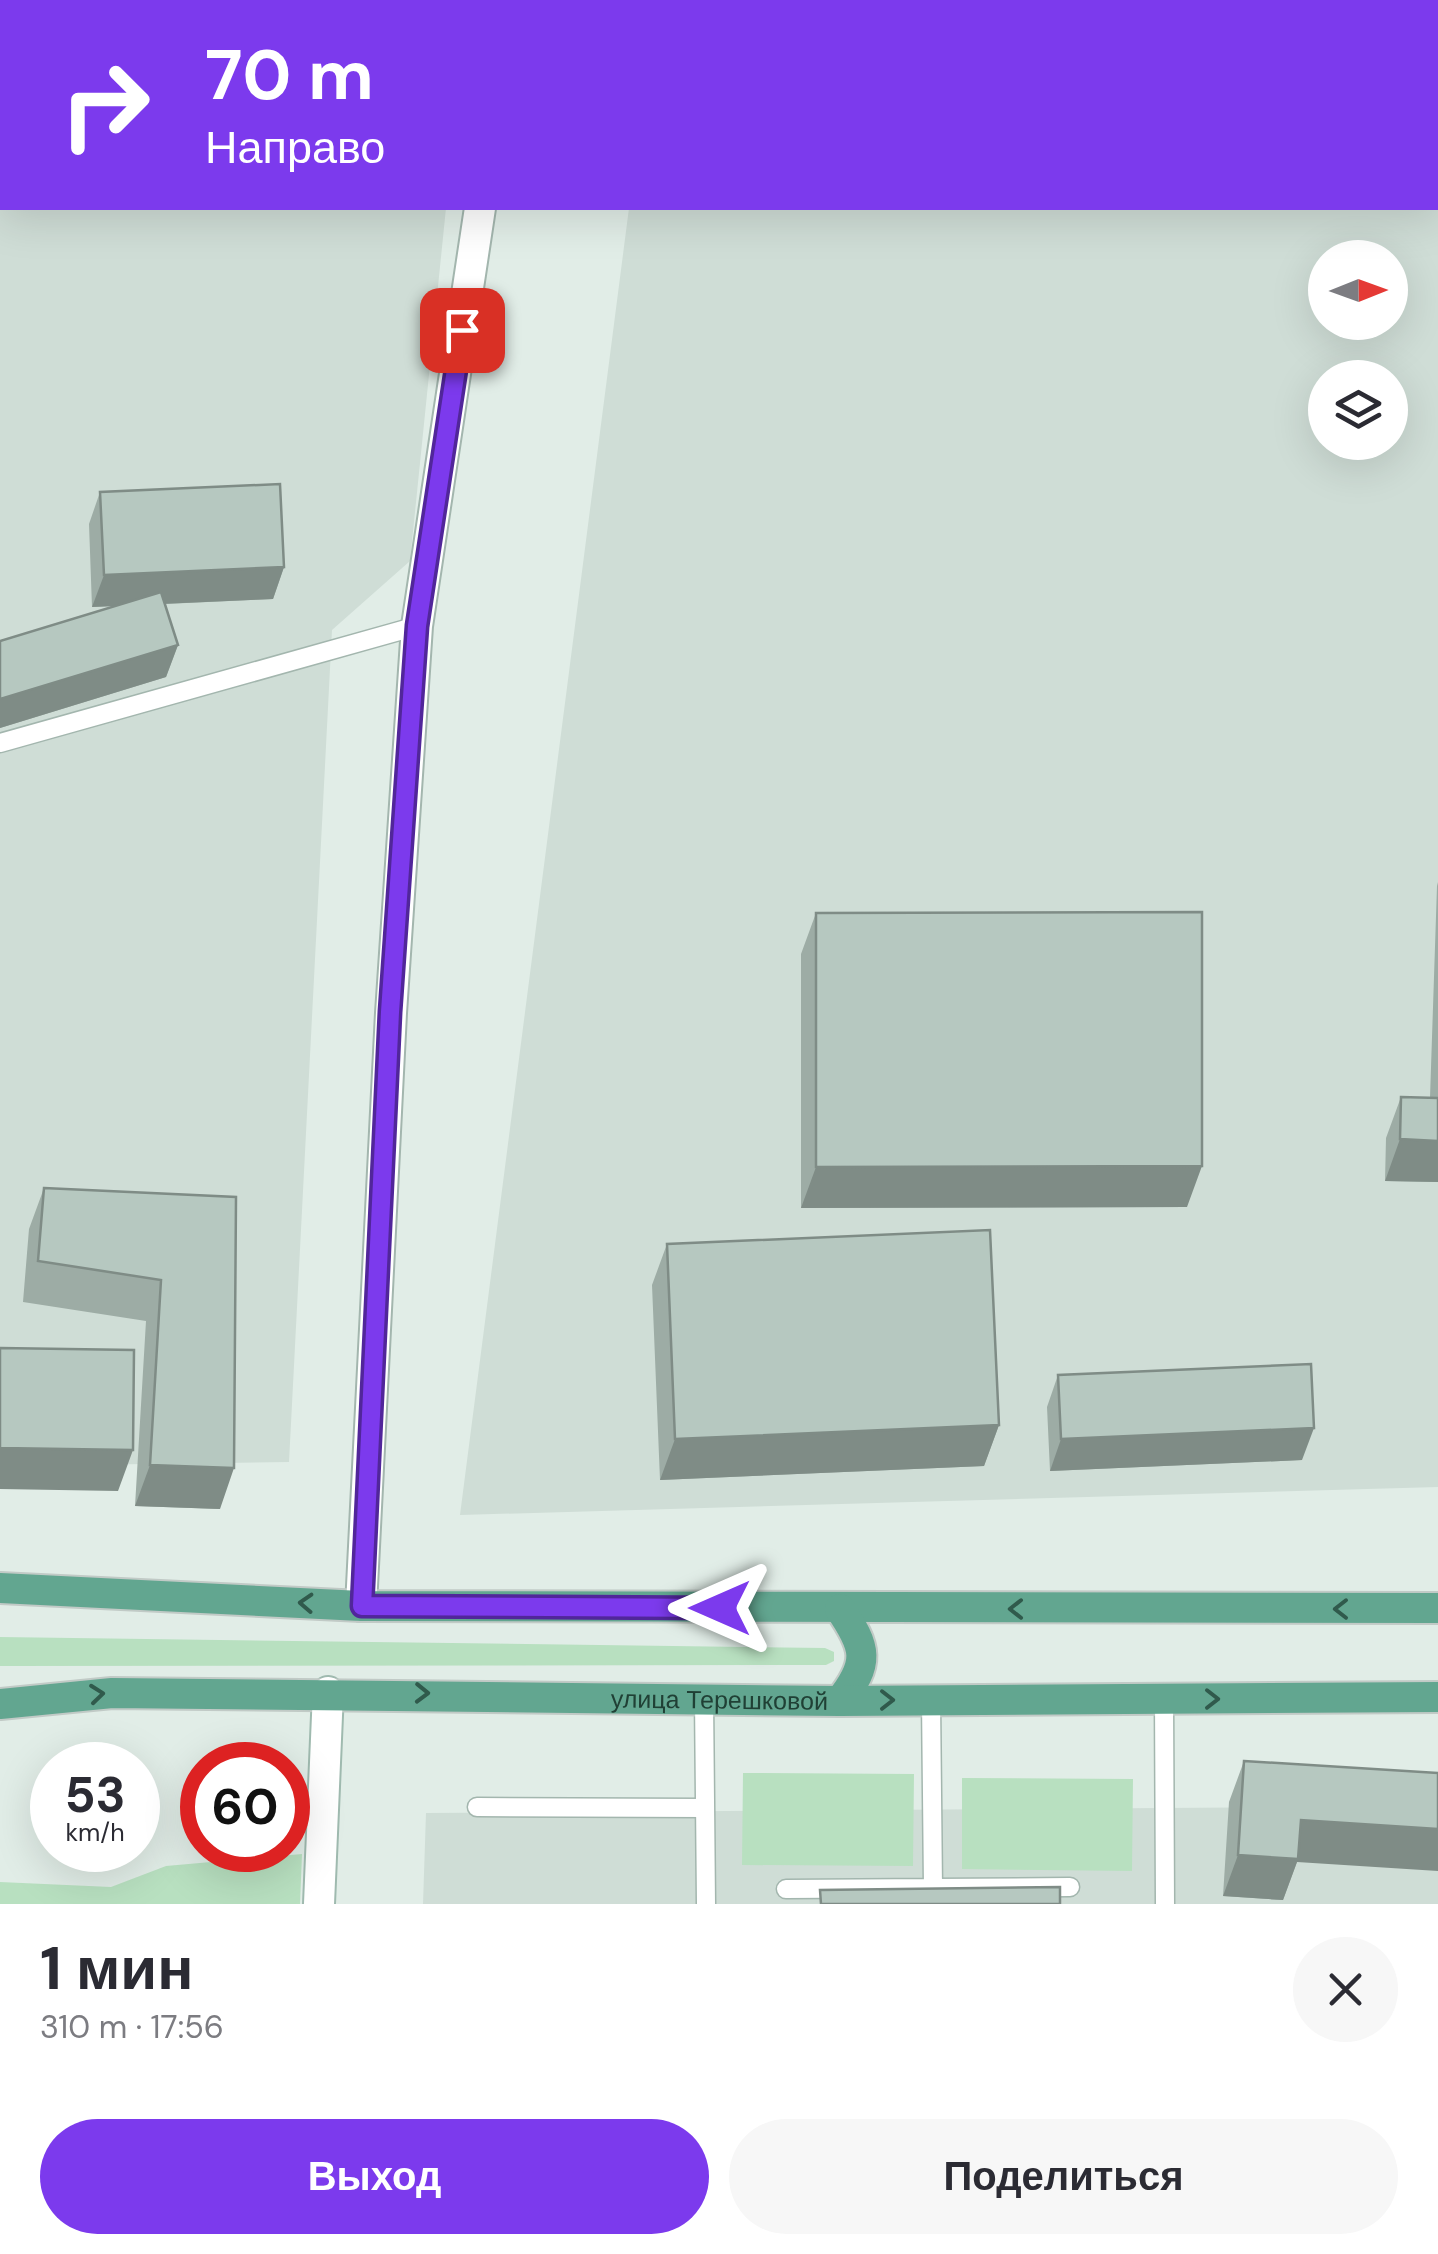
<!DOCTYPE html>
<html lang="ru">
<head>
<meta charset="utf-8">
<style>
  body { margin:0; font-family:"DM Sans",sans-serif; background:#f7f7f7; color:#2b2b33; height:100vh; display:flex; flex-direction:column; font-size:38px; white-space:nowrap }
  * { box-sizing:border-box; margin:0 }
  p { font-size:32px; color:#7c7c81 }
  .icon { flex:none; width:55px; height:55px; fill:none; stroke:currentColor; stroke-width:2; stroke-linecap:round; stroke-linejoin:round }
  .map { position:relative; height:1904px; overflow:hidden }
  .sheet { display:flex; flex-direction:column; background:#fff; flex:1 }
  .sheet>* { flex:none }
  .top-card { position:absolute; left:0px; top:0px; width:1440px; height:210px; box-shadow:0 10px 40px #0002; background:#7c3aed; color:#fff; overflow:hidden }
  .needle { width:65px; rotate:89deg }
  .tools { position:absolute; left:1308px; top:240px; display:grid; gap:20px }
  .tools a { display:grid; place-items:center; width:100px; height:100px; border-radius:50%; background:#fff; box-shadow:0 10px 40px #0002; font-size:50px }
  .speed { position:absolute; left:30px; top:1742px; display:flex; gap:20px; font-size:50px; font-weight:700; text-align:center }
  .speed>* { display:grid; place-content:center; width:130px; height:130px; border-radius:50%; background:#fff; box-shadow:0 10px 40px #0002; line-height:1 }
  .speed small { font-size:25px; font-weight:400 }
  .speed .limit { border:15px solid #d22; background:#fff; color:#111 }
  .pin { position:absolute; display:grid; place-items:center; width:85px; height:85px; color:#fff; margin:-42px; border-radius:20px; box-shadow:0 5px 15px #0006 }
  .me { position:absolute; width:110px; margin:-55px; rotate:270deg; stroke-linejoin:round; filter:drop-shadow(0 0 8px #0008) }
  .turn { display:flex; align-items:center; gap:35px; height:210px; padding:0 40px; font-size:45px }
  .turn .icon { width:130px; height:130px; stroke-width:2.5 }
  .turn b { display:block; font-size:70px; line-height:85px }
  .round { display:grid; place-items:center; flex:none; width:105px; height:105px; border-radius:52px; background:#f7f7f7 }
  .summary { display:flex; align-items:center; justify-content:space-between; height:170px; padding:0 40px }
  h1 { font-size:60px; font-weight:700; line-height:75px }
  .primary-button { display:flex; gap:20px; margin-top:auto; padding:20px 40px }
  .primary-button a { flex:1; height:115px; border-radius:60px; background:#7c3aed; color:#fff; font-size:40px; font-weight:700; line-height:115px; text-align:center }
  .primary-button a+a { background:#f7f7f7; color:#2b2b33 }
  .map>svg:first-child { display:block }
  .built { fill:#cfddd6; fill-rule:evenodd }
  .green { fill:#b8e0c0 }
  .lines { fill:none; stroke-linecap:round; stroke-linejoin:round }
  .lane-casing { stroke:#a3b6ae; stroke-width:21 }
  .street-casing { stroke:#a3b6ae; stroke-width:34 }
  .secondary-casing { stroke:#9fbaaf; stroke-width:34 }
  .primary-casing { stroke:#c1cac6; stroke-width:34 }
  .lane { stroke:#fff; stroke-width:18 }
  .street { stroke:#fff; stroke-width:30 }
  .secondary { stroke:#fff; stroke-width:30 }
  .primary { stroke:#62a690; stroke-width:30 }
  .wall { fill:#9daca5 }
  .shaded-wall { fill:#7f8c86 }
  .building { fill:#b6c8c0; stroke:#7f8c86; stroke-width:2.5 }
  .oneway { stroke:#305a4c }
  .route-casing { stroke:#51269a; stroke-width:25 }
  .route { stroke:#7c3aed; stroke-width:18 }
  .labels { text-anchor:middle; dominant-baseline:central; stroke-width:8; stroke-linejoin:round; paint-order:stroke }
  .street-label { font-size:25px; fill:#204035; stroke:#f2f9f5 }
</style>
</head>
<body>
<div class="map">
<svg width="1438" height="1904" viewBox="0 0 1438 1904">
  <rect width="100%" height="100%" fill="#e1ede7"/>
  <path class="built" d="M0 0H478L2 2V208H446L410 561 332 630 289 1462 0 1466Z
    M656 0H1438V1487L460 1515 629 208H1438V2ZM1325 258H1390V322H1325ZM1325 378H1390V442H1325Z
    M1438 1806V1904H423L426 1813Z"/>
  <path class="green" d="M0 1637 825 1648 834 1652V1661L826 1665 0 1666Z
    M743 1773 914 1774 913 1866 742 1865Z
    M962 1778 1133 1779 1132 1871 962 1869Z
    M302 1854 300 1904H0V1882L111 1887 166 1866Z"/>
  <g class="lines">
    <defs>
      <path id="lane" d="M0 743 417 626
        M704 1698 706 1904
        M1164 1699 1165 1904
        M931 1700 933 1888 1070 1887
        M477 1807 705 1808
        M786 1889 933 1888"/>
      <path id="street" d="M507 2V0
        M361 1606 391 1013 417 626 480 208"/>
      <path id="secondary" d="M319 1904 328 1692"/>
      <g id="primary">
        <path d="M0 1588 361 1606 1438 1608"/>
        <path d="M840 1701C870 1663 867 1648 840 1609"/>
        <path id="s1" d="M0 1704 112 1693 840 1701 1438 1697"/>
      </g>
    </defs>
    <use href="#lane" class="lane-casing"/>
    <use href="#street" class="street-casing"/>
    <use href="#secondary" class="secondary-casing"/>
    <use href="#primary" class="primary-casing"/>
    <use href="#lane" class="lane"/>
    <use href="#street" class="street"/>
    <use href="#secondary" class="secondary"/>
    <use href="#primary" class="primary"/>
  </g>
  <path class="wall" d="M100 492 284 567 273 599 165 604 178 645 166 677 0 728V641L116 606 92 607 89 524Z
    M1438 882V1182L1385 1181 1386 1138 1401 1097 1430 1098 1437 886Z
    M816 913 1187 1207 801 1208V954Z
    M44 1188 236 1197 220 1509 135 1506 146 1321 23 1302 29 1229Z
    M667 1244 999 1425 984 1466 660 1480 652 1285Z
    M1058 1375 1302 1460 1050 1471 1047 1407Z
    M1244 1761 1297 1862 1283 1900 1223 1896 1229 1802Z"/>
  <path class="shaded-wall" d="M284 567 273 599 92 607 104 575Z
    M178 645 166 677 0 728V699Z
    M1400 1139 1438 1141V1182L1385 1181Z
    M1202 1166 1187 1207 801 1208 816 1167Z
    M999 1425 984 1466 660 1480 675 1439Z
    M1314 1428 1302 1460 1050 1471 1061 1439Z
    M0 1448 133 1450 118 1491 0 1489Z
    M150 1465 234 1468 220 1509 135 1506Z
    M1301 1820 1438 1829V1871L1297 1862 1283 1900 1223 1896 1238 1855Z"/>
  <path class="building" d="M280 484 284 567 104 575 100 492Z
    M161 592 178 645 0 699V641Z
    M1202 912V1166L816 1167V913Z
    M1401 1097 1438 1098V1141L1400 1139Z
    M44 1188 236 1197 234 1468 150 1465 161 1280 38 1261Z
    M990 1230 999 1425 675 1439 667 1244Z
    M0 1348 134 1350 133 1450 0 1448Z
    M1311 1364 1314 1428 1061 1439 1058 1375Z
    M1244 1761 1438 1773V1829L1301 1820 1298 1859 1238 1855Z
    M1060 1887V1904H821L820 1890Z"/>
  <defs><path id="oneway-chevron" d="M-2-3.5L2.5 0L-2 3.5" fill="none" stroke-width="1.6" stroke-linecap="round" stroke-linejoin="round" transform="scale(2.5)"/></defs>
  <g class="oneway">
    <use href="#oneway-chevron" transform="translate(306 1603) rotate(-177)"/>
    <use href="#oneway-chevron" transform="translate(1016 1609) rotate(180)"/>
    <use href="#oneway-chevron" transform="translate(1341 1609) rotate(180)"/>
    <use href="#oneway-chevron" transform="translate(422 1693) rotate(1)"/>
    <use href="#oneway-chevron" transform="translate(97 1694) rotate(-6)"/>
    <use href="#oneway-chevron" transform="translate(1212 1699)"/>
    <use href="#oneway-chevron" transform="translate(887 1700)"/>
  </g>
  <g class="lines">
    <defs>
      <path id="route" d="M462 330 417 626 390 1012 362 1606 720 1608"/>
    </defs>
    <use href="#route" class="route-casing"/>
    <use href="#route" class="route"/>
  </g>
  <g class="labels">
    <g class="street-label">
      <text stroke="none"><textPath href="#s1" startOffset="720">улица Терешковой</textPath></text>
    </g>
  </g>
</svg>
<div class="tools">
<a><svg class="needle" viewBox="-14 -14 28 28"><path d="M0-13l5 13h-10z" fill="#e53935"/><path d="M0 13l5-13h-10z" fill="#7c7c81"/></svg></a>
<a><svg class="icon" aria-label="layers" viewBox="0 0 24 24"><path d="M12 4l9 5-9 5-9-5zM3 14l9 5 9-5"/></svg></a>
</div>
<div class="speed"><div>53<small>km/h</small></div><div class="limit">60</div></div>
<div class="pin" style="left:462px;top:330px;background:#d93025"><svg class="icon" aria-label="arrive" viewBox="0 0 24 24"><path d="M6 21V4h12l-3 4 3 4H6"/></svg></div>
<svg class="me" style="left:720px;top:1608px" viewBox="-20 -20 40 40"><path d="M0-17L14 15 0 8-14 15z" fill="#7c3aed" stroke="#fff" stroke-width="4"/></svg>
<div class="top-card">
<div class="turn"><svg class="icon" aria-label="right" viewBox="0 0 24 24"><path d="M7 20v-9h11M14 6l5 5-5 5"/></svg><div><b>70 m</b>Направо</div></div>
</div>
</div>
<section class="sheet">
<div class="summary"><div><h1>1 мин</h1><p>310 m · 17:56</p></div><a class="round"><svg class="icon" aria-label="close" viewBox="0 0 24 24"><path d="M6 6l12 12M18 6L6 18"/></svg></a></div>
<div class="primary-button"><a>Выход</a><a>Поделиться</a></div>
</section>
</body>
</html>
